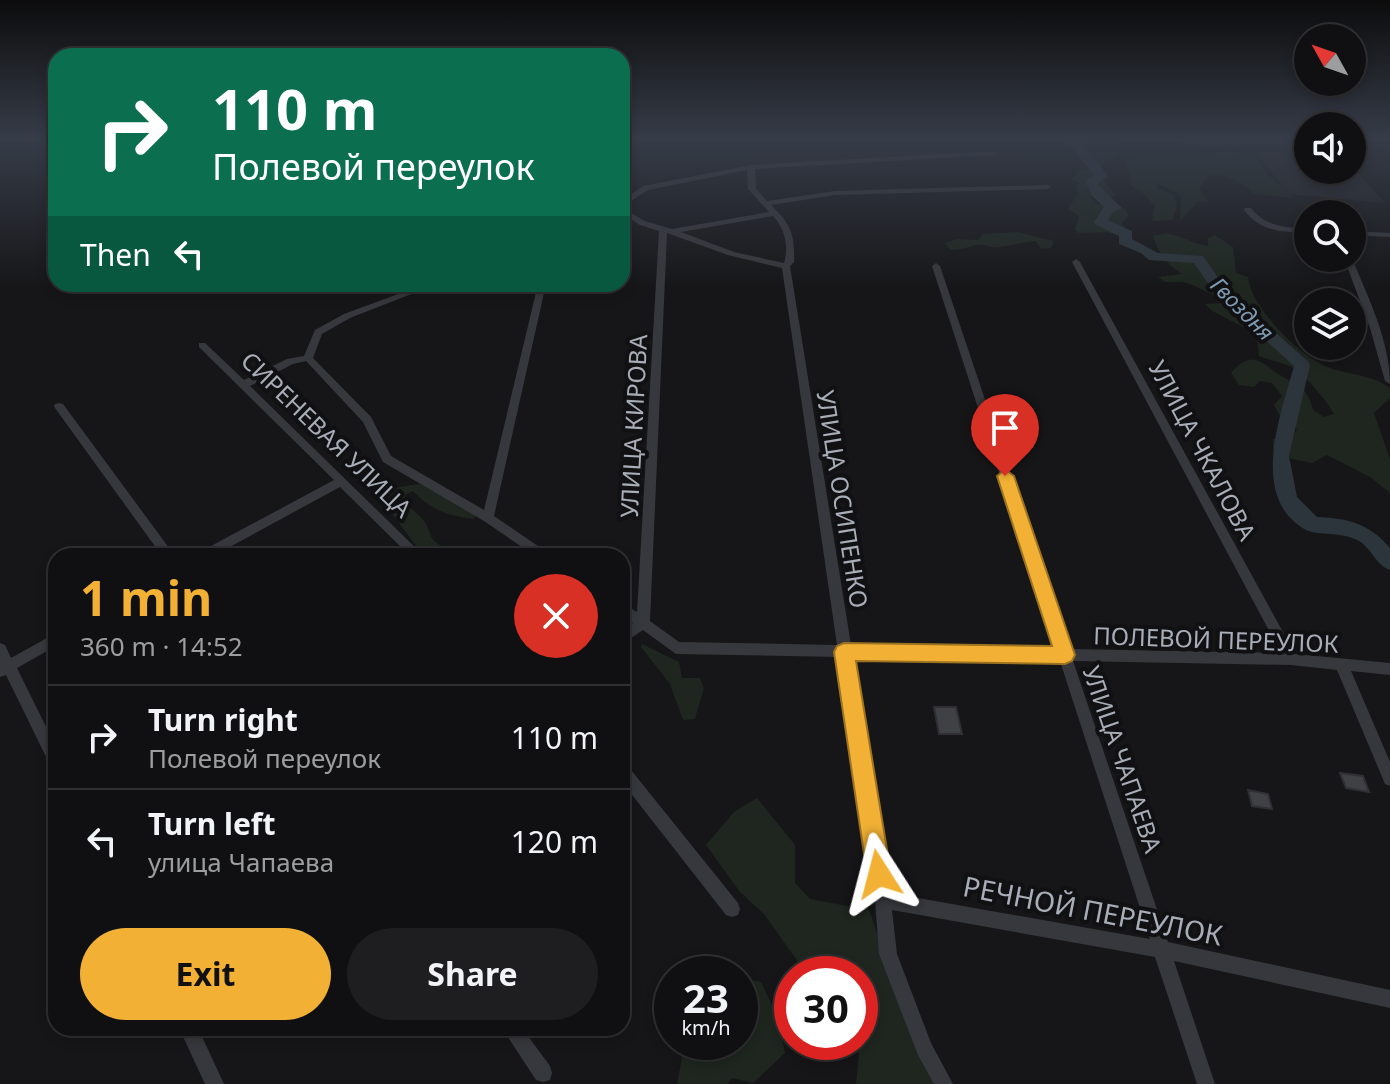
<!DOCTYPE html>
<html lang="en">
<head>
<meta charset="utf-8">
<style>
  body { margin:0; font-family:"Noto Sans",sans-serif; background:#1e1e20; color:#f1f3f6; height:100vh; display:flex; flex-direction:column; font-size:30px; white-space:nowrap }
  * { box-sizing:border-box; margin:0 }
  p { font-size:26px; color:#9c9d9f }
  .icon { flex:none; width:44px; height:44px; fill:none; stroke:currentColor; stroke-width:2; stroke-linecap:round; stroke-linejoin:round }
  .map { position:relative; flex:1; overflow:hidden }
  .panel { position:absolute; left:48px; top:548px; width:582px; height:488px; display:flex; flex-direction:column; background:#101012; border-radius:24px; box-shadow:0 4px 12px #0003,0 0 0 2px #303032 }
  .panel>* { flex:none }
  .top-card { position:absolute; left:48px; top:48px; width:582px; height:244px; border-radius:24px; box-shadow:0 4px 12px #0003,0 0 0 2px #303032; background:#0b6e4f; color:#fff; overflow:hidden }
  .needle { width:52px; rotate:310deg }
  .controls { position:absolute; left:1294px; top:24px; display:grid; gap:16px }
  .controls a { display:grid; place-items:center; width:72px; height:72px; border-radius:50%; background:#101012; box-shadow:0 4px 12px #0003,0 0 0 2px #303032; font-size:40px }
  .speed { position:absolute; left:654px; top:956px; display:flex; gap:16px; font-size:40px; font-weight:700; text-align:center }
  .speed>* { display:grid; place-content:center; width:104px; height:104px; border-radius:50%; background:#101012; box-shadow:0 4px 12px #0003,0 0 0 2px #303032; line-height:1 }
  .speed small { font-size:20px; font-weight:400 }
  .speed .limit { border:12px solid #d22; background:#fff; color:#111 }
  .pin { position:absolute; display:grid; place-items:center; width:68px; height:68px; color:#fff; margin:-82px -34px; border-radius:50% 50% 50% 0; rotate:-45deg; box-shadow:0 0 8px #0007 }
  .pin .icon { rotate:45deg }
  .me { position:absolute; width:88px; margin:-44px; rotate:351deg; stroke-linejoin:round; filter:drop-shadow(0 0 6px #0008) }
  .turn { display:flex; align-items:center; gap:28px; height:168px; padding:0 32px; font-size:36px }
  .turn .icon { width:104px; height:104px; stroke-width:2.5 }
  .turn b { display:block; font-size:56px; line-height:68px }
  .then { display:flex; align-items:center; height:76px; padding:0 32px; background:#0003; gap:16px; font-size:30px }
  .round { display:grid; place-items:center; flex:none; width:84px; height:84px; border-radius:42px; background:#1e1e20 }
  .head { display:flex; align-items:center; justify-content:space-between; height:136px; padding:0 32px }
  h1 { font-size:48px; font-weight:700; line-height:60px; color:#f2b134 }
  .primary-button { display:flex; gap:16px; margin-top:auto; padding:16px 32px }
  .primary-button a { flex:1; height:92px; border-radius:48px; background:#f2b134; color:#111; font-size:32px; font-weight:700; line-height:92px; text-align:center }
  .primary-button a+a { background:#1e1e20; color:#f1f3f6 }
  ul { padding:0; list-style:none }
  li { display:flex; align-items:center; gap:24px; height:104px; padding:0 32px; border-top:2px solid #303032 }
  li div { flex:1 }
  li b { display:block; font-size:30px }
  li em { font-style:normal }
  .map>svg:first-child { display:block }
  .built { fill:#222225 }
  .green { fill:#1e261f }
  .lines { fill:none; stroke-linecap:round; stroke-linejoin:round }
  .river { fill:#2c353c; fill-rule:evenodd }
  .building { fill:#404145; stroke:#303034; stroke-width:2 }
  .minor { fill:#37383d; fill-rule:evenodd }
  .route { fill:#f2b134; stroke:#9d7322; stroke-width:2 }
  .labels { text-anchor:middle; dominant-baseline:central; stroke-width:8; stroke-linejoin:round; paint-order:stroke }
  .far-water-label { font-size:22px; font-style:italic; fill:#7f9bb3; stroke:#111113 }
  .street-label { font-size:24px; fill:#a8adb8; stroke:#111113 }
  .near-street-label { font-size:28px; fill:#a8adb8; stroke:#111113 }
</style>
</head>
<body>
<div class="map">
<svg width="1390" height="1084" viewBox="0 0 1390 1084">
  <rect width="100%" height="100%" fill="#161618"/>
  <path class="built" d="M1141 138H1308V170H1352V166L1385 203 1288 194 1257 153Z"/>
  <path class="green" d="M1064 138H1115L1119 145 1116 156 1098 166 1083 161 1080 152 1061 141Z
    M1229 151 1255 156 1269 176 1295 198 1254 194C1242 181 1227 176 1210 173L1199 189 1209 203 1198 201 1180 221 1181 198 1177 193 1158 184 1157 188 1173 194 1177 205 1172 220 1152 221 1155 206 1141 191 1130 186 1131 175 1124 161C1157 150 1194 156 1229 151Z
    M1079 169H1095L1116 196 1105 198 1094 194 1090 197 1098 204 1125 209 1128 216 1122 223 1131 236 1129 239 1108 232 1079 233 1075 230 1079 216 1068 209 1078 193 1076 187 1079 183 1071 180Z
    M1017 232 1054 241 1051 248 1041 249 1036 241C1023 242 1011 246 997 247 990 248 983 244 977 245 968 247 961 250 951 250L944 243 957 239 978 240 983 234Z
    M1167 233C1182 236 1196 245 1208 246V238L1215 235 1233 247 1236 273 1248 277C1251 308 1301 358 1330 368 1350 375 1373 375 1390 388V398L1374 413 1390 459V493L1370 477 1327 455 1312 463 1292 459 1273 449V439L1293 437 1297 429 1281 417 1274 405 1282 396 1272 383 1260 381 1254 387 1239 385 1231 373C1254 346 1263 366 1285 378 1302 388 1308 390 1313 410L1324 417 1334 414C1327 401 1303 372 1290 366 1280 362 1269 360 1259 356L1257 334 1212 311 1205 304 1223 303 1220 297C1207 294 1198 286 1186 283 1179 281 1173 283 1165 282L1158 277 1182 274C1167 264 1159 254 1153 236Z
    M420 484 477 513 474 519C448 516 431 510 413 491L405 495C410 512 415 509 424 521 433 534 426 537 443 547L441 556 423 555 384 503 385 489Z
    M642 644 679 662 682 678H700L704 688 695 719 683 720 670 684 641 647Z
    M757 798 795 845V883L810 899 869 910 897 990 937 1084H856L859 1054 852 1042H860V974H803L796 959 764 914 740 892 706 845 734 812Z
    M740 978 761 982 778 1018 785 1053 753 1083 732 1078 727 1084H677L685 1042H740Z"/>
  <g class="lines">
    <path class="river" d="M1067 138H1079L1108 176 1098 183 1099 186 1122 208 1112 213 1108 220 1132 231V239L1158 253 1203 256 1226 289 1308 361 1310 365 1289 456 1297 497 1317 517C1348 518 1370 524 1390 548V570C1376 565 1372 549 1359 541 1341 531 1318 536 1306 530 1248 498 1281 414 1294 366L1216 295 1194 263 1149 260 1141 253 1119 244V236L1096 225 1094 222 1104 207 1093 197 1085 181 1094 175 1071 147Z"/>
  </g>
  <path class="building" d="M934 707H956L962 734H939Z
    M1340 773 1363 776 1369 792 1346 788Z
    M1248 790 1268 794 1272 809 1252 806Z"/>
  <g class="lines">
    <path class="minor" d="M993 151 997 153 996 155 755 169 756 189 767 201 835 191 1047 185 1051 187 1047 189 835 195 771 205C791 224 795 235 794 262L790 266 851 645 1056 649 932 266 936 263 940 266 1069 649 1281 653 1072 262 1076 259 1080 262 1295 654 1390 663V675L1351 671 1390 762V786L1385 784 1337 670 1291 665 1073 661 1168 942 1390 990V1008L1174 961 1215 1084H1197L1155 957 892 910 897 954 931 1043 953 1084H934L918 1055 879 954 875 900 839 657 676 654 643 630 622 644V631L633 623 622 615V603L637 612 659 231 640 225 622 214V208L645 221 672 229 769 212 748 189 747 170 648 190 622 207V201L643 186 751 165ZM773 216C785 229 789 246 784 263L734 252 681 232ZM667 233 728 255 782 268 837 645 679 642 650 621ZM853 657 1060 661 1150 939 890 893Z
      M1245 208H1251C1266 227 1285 227 1308 229V233C1282 232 1261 232 1244 210Z
      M1352 231 1390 233V237L1352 235Z
      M1344 258H1352C1368 298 1390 340 1390 384L1385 381 1370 328Z
      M425 284H437L350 318 322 334 313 358 371 417 391 456 484 510 538 284H546L494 516 548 553 550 556H535L484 521 383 462 363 422 306 361 293 364 250 386 424 556H410L340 487 213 556H196L198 553 334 480 199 347V343H205L244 380 287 359 304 356 315 330 344 314Z
      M59 403 63 404 175 556H162L55 408 54 406 55 404Z
      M56 633V646L17 668 56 747V769L51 767 6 675 0 677V643L5 645 11 658Z
      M622 763 627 765 738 903 740 909 738 915 732 917 726 915 622 782Z
      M179 1028H198L224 1084H205Z
      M502 1028H522L550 1066 552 1073 550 1080 543 1082 536 1080Z"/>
  </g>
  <linearGradient id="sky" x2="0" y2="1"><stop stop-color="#0c0c0d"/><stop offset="0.48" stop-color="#363c48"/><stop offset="1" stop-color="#363c48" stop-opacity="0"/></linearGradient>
  <rect width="1390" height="289" fill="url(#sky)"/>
  <path class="route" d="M1005 469 1014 476 1075 655 1072 661 1065 664 856 661 891 874 887 883 879 886 870 883 867 874 834 652 837 646 844 643 1052 646 997 476Z"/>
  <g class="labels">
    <g class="far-water-label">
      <text transform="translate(1243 308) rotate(45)">Гвоздня</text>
    </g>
    <g class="street-label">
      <text transform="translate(633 426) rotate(-87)">УЛИЦА КИРОВА</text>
      <text transform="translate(327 434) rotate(44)">СИРЕНЕВАЯ УЛИЦА</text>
      <text transform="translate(1203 450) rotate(62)">УЛИЦА ЧКАЛОВА</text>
      <text transform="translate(843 499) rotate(81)">УЛИЦА ОСИПЕНКО</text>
      <text transform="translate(1216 639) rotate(2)">ПОЛЕВОЙ ПЕРЕУЛОК</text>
      <text transform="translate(1123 759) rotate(71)">УЛИЦА ЧАПАЕВА</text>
    </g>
    <g class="near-street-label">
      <text transform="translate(1093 910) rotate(11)">РЕЧНОЙ ПЕРЕУЛОК</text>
    </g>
  </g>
</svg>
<div class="controls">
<a><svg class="needle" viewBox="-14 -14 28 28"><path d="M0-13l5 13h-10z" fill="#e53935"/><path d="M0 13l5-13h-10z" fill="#9c9d9f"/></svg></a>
<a><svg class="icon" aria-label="sound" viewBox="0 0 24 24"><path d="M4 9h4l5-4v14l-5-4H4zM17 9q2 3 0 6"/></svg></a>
<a><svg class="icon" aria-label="search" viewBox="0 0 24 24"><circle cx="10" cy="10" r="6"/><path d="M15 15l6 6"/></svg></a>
<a><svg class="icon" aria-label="layers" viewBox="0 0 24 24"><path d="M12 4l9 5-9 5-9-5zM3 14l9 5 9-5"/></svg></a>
</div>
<div class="speed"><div>23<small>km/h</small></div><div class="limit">30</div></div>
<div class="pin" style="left:1005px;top:476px;background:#d93025"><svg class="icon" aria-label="arrive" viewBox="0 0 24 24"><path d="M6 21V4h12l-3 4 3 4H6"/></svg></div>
<svg class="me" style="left:879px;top:874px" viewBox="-20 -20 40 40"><path d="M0-17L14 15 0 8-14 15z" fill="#f2b134" stroke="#fff" stroke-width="4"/></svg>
<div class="top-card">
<div class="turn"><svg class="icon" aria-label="right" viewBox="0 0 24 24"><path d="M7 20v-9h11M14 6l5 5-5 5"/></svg><div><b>110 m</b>Полевой переулок</div></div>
<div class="then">Then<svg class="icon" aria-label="left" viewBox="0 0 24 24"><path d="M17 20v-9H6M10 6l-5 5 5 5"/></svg></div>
</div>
<section class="panel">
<div class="head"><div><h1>1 min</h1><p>360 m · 14:52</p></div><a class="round" style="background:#d93025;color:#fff"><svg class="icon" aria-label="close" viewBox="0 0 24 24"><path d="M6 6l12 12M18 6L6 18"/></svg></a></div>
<ul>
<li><svg class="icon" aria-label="right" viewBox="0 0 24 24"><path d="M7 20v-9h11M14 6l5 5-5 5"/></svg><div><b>Turn right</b><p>Полевой переулок</p></div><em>110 m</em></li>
<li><svg class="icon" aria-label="left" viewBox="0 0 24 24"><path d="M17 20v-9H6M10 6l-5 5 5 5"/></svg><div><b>Turn left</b><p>улица Чапаева</p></div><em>120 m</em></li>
</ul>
<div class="primary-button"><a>Exit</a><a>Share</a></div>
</section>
</div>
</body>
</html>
